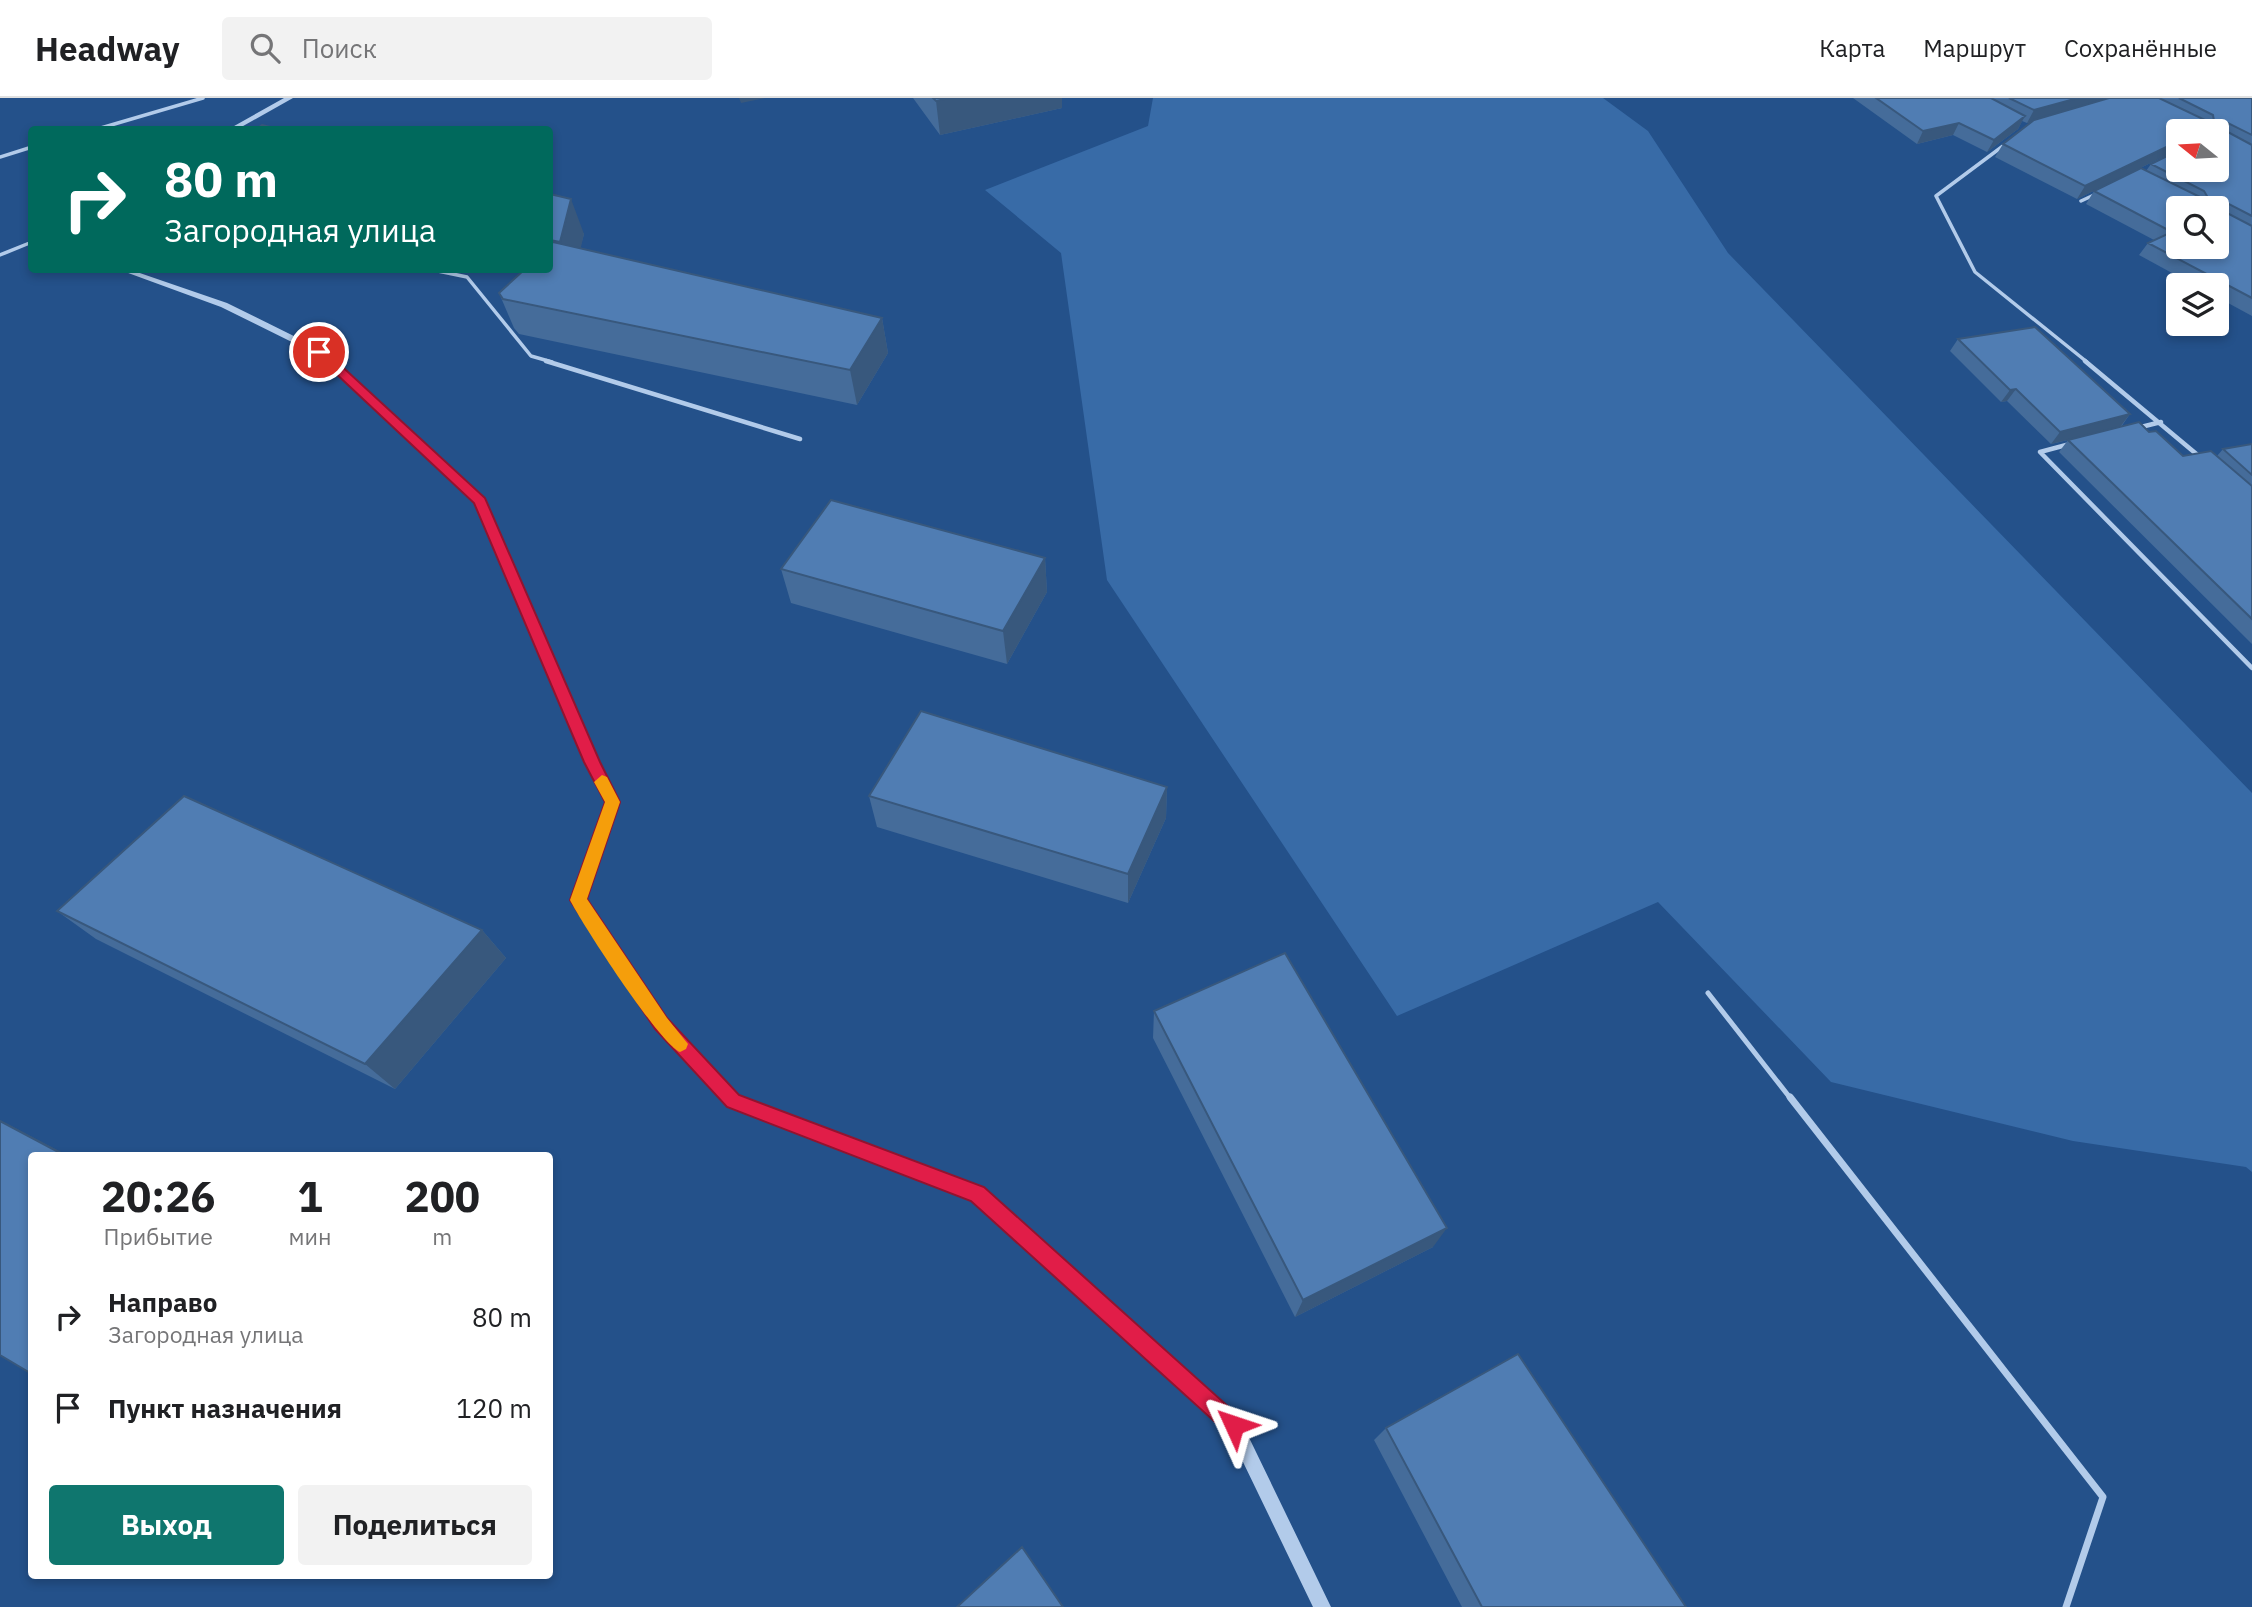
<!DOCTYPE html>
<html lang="ru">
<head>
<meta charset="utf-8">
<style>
  body { margin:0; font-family:"IBM Plex Sans",sans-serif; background:#f2f2f2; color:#202124; height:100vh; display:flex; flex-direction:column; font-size:26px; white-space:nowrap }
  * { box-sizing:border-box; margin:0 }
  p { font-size:23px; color:#757577 }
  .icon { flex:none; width:38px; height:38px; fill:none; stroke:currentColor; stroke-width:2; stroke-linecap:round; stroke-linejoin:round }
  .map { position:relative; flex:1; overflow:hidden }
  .details { position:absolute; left:28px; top:1054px; width:525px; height:427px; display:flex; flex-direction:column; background:#fff; border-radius:7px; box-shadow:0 4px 10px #0003 }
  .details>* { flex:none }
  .banner { position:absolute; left:28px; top:28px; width:525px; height:147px; border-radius:7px; box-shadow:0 4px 10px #0003; background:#00695c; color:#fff; overflow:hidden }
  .needle { width:46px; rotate:288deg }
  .tools { position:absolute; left:2166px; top:21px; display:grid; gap:14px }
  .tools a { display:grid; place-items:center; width:63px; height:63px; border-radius:7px; background:#fff; box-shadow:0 4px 10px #0003; font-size:35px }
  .pin { position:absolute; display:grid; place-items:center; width:60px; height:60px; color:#fff; margin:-30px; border:4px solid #fff; border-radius:50%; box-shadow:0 2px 7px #0007 }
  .me { position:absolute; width:77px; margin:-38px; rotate:312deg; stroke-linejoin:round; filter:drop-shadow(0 0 5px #0008) }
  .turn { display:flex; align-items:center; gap:24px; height:147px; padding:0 21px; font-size:32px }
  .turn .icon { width:91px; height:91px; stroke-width:2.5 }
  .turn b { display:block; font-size:49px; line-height:60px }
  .eta { display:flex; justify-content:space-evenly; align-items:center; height:119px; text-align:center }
  .eta b { font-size:42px; font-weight:700; line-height:49px }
  .cta { display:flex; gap:14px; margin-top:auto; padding:14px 21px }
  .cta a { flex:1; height:80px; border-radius:7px; background:#0f766e; color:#fff; font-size:28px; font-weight:700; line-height:80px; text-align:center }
  .cta a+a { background:#f2f2f2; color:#202124 }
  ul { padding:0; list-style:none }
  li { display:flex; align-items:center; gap:21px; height:91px; padding:0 21px }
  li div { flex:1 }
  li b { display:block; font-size:26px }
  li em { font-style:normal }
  header { display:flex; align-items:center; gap:42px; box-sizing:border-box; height:98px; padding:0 35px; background:#fff; border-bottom:2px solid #e0e0e0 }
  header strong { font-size:33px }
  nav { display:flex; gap:38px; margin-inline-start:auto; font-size:24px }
  .search { width:490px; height:63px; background:#f2f2f2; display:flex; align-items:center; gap:18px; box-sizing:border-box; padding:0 24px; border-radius:7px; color:#757577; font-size:26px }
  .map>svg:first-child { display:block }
  .green { fill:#386ba7 }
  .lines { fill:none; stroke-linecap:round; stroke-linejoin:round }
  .service-far3 { stroke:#b2cbea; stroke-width:3.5 }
  .service-far2 { stroke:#b2cbea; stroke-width:4.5 }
  .service-far1 { stroke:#b2cbea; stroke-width:5 }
  .service { stroke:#b2cbea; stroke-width:7 }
  .tertiary { fill:#b2cbea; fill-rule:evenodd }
  .wall { fill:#456c9a; fill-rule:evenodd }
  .shaded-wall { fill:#38587d }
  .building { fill:#507db3; stroke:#38587d; stroke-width:2; fill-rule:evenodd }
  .route { fill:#e11d48; stroke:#92132f; stroke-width:2 }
  .slow { fill:#f59e0b }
</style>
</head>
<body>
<header>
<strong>Headway</strong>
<div class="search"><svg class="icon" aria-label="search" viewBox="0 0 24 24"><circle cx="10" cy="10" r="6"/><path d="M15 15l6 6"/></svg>Поиск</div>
<nav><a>Карта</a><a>Маршрут</a><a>Сохранённые</a></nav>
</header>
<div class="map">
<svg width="2252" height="1509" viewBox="0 0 2252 1509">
  <rect width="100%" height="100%" fill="#24518a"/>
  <path class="green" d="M1153 0H1603L1648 33 1728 155 2252 695V1074L2246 1069 2073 1043 1831 984 1658 804 1397 918 1107 482 1061 155 985 92 1148 28Z"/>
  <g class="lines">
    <path class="service-far3" d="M94 32 203 0
      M2007 45 1936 98 1975 174 2087 264
      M0 59 32 49
      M2081 103 2094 97
      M0 157 32 144
      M433 172 467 179 531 258 552 264"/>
    <path class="service-far2" d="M546 263 800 341
      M2085 263 2200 359
      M2137 330 2161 324
      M2070 346 2040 354 2252 570"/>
    <path class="service-far1" d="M1708 895 1791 1001"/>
    <path class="service" d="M1790 999 2103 1399 2066 1509"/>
    <path class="tertiary" d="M284 0H293L236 32H227Z
      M120 172H131L227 205 322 252 483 401 598 664 618 704 585 801 666 922 738 998 982 1091 1240 1321 1331 1509H1313L1228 1333 972 1101 728 1008 656 930 572 802 606 704 586 664 476 405 316 256 221 209Z"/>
  </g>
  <path class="wall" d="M913 0H1062V10L940 37Z
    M1853 0H2252V218L2217 199V187H2194L2139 157 2148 145 2154 142 2086 106 2094 93 2141 70 2146 73 2151 66 2179 52V72H2217V33H2179V52H2177L2077 101 1995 59 2003 46 2033 23 2027 25 2022 23 2018 31 1987 54 1953 37 1917 46ZM2179 110H2217V149H2179Z
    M550 96 584 136 580 150 882 220 888 255 857 307 519 236 514 230 499 195 550 172Z
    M1958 241 2130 316 2121 329 2149 334 2183 358H2217L2223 351 2252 346V546L2059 354 2068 342 2051 346 2007 303 2001 304 1950 253Z
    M1045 460 1047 494 1007 566 791 505 781 471Z
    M1167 689 1166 720 1128 805 877 729 869 698Z
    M57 813 482 832 506 860 395 991 96 841Z
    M1154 913 1433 1149 1295 1219 1153 940Z
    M1386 1330 1686 1509H1462L1374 1342Z"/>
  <path class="shaded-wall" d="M739 0H765L741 5Z
    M949 0H1062V10L940 37 936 3Z
    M2078 0H2115L2027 25 2034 12Z
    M2025 18 2018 31 1987 54 1994 42Z
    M1959 25 1953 37 1917 46 1923 33Z
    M2179 43V50L2177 52 2077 101 2085 88Z
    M571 101 584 136 574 179 560 144Z
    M882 220 888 255 857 307 850 272Z
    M2016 291 2007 303 2001 304 2010 292Z
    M2130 316 2120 329 2051 346 2060 334Z
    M1045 460 1047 494 1007 566 1003 533Z
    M1167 689 1166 720 1128 805V776Z
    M482 832 506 860 395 991 365 966Z
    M0 1022 67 1057H64L0 1023Z
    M1447 1130 1433 1149 1295 1219 1303 1202Z"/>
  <path class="building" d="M933 0H949L936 3Z
    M1876 0H1991L2025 18 1994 42 1959 25 1923 33Z
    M2009 0H2078L2034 12Z
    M2109 0H2159L2209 24 2214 23 2213 17 2179 0H2252V37L2228 25 2222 27 2224 32 2252 47V118L2229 106 2222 109 2225 114 2252 128V200L2148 145 2172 134 2094 93 2141 70 2204 101 2207 98 2204 93 2151 66 2179 52V72H2217V33H2179V43L2085 88 2003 46 2034 22ZM2179 110H2217V149H2179Z
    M262 27 282 32H255Z
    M550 96 571 101 560 144 550 142Z
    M553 144 882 220 850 272 503 201 499 195 524 172H550V147Z
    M2035 229 2130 316 2060 334 2016 291 2010 292 1958 241Z
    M2139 324 2149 334 2156 333 2183 358 2211 353 2252 388V521L2068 342Z
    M2252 346V377L2223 351Z
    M831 402 1045 460 1003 533 781 471Z
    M921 613 1167 689 1128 776 869 698Z
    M184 698 482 832 365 966 57 813Z
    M1285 855 1447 1130 1303 1202 1154 913Z
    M0 1023 64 1057H32V1276L0 1257Z
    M1518 1256 1686 1509H1482L1386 1330Z
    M1022 1449 1063 1509H957Z"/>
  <path class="route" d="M315 251H323L485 400 600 664 620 704 587 801 667 920 739 997 984 1089 1241 1320 1244 1327 1241 1334 1234 1337 1226 1334 971 1103 727 1009 655 931 570 802 605 704 584 664 474 405 315 256Z"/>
  <path class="slow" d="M602 677 607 679 620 704 587 801 667 920 688 946 686 951 680 954C660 946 582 826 570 802L605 704 594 684Z"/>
</svg>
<div class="tools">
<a><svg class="needle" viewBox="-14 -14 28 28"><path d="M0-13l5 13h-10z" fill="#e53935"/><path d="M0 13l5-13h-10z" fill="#757577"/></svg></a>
<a><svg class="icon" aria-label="search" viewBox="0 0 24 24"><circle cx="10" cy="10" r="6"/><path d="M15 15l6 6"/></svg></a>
<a><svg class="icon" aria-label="layers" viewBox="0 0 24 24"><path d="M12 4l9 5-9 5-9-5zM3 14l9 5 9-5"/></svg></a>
</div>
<div class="pin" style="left:319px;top:254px;background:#d93025"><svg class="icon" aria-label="arrive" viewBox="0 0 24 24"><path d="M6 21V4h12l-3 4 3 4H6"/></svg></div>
<svg class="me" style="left:1234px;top:1327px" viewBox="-20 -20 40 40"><path d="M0-17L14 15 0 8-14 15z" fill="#e11d48" stroke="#fff" stroke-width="4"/></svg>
<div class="banner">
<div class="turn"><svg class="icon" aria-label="right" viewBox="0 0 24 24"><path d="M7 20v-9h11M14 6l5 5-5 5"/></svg><div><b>80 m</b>Загородная улица</div></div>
</div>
<section class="details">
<div class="eta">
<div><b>20:26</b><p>Прибытие</p></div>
<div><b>1</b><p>мин</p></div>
<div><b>200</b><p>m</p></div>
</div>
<ul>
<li><svg class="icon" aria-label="right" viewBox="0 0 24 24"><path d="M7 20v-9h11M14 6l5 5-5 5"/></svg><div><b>Направо</b><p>Загородная улица</p></div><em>80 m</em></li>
<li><svg class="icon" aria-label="arrive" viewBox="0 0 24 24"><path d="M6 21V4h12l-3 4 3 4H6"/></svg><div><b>Пункт назначения</b></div><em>120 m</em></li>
</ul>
<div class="cta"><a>Выход</a><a>Поделиться</a></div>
</section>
</div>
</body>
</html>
